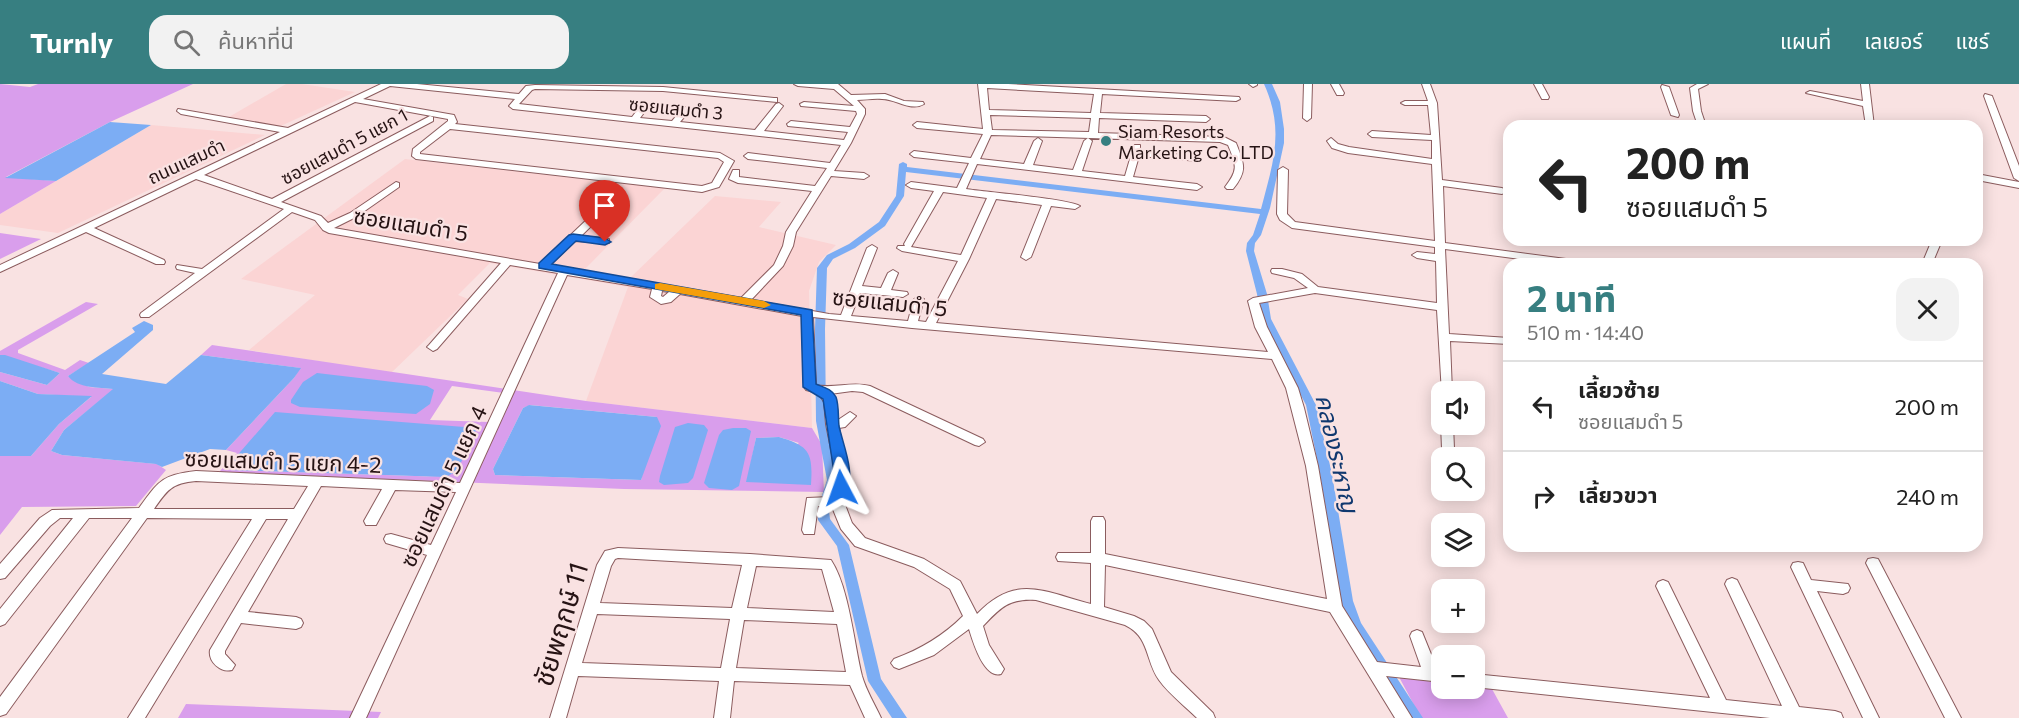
<!DOCTYPE html>
<html lang="th">
<head>
<meta charset="utf-8">
<style>
  body { margin:0; font-family:Commissioner,"Noto Sans Thai",sans-serif; background:#f2f2f2; color:#222; height:100vh; display:flex; flex-direction:column; font-size:22px; white-space:nowrap }
  * { box-sizing:border-box; margin:0 }
  p { font-size:20px; color:#767676 }
  .icon { flex:none; width:33px; height:33px; fill:none; stroke:currentColor; stroke-width:2; stroke-linecap:round; stroke-linejoin:round }
  .map { position:relative; flex:1; overflow:hidden }
  .drawer { position:absolute; left:1503px; top:174px; width:480px; height:294px; display:flex; flex-direction:column; background:#fff; border-radius:18px; box-shadow:0 3px 15px #0003 }
  .drawer>* { flex:none }
  .top-card { position:absolute; left:1503px; top:36px; width:480px; height:126px; border-radius:18px; box-shadow:0 3px 15px #0003; background:#fff; color:#222; overflow:hidden }
  .tools { position:absolute; left:1431px; top:297px; display:grid; gap:12px }
  .tools a { display:grid; place-items:center; width:54px; height:54px; border-radius:12px; background:#fff; box-shadow:0 3px 15px #0003; font-size:30px }
  .pin { position:absolute; display:grid; place-items:center; width:51px; height:51px; color:#fff; margin:-62px -26px; border-radius:50% 50% 50% 0; rotate:-45deg; box-shadow:0 0 6px #0007 }
  .pin .icon { rotate:45deg }
  .me { position:absolute; width:66px; margin:-33px; rotate:356deg; stroke-linejoin:round; filter:drop-shadow(0 0 4px #0008) }
  .turn { display:flex; align-items:center; gap:21px; height:126px; padding:0 24px; font-size:27px }
  .turn .icon { width:78px; height:78px; stroke-width:2.5 }
  .turn b { display:block; font-size:42px; line-height:51px }
  .round { display:grid; place-items:center; flex:none; width:63px; height:63px; border-radius:18px; background:#f2f2f2 }
  .headline { display:flex; align-items:center; justify-content:space-between; height:102px; padding:0 24px }
  h1 { font-size:36px; font-weight:700; line-height:45px; color:#377f81 }
  ul { padding:0; list-style:none }
  li { display:flex; align-items:center; gap:18px; height:90px; padding:0 24px; border-top:2px solid #e0e0e0 }
  li div { flex:1 }
  li b { display:block; font-size:22px }
  li em { font-style:normal }
  header { display:flex; align-items:center; gap:36px; box-sizing:border-box; height:84px; padding:0 30px; background:#377f81; color:#fff }
  header strong { font-size:28px }
  nav { display:flex; gap:33px; margin-inline-start:auto; font-size:21px }
  .search { width:420px; height:54px; background:#f2f2f2; display:flex; align-items:center; gap:15px; box-sizing:border-box; padding:0 21px; border-radius:18px; color:#767676; font-size:22px }
  .map>svg:first-child { display:block }
  .built { fill:#fbd4d4 }
  .green { fill:#d99eec; fill-rule:evenodd }
  .water { fill:#7cadf4 }
  .lines { fill:none; stroke-linecap:round; stroke-linejoin:round }
  .canal { fill:#7cadf4; fill-rule:evenodd }
  .minor-casing { stroke:#8b5c5e; stroke-width:2 }
  .minor { fill:#fff; fill-rule:evenodd }
  .route { fill:#1a73e8; stroke:#114b97; stroke-width:1.5 }
  .slow { fill:#f59e0b }
  .poi-dot { fill:#377f81; stroke:#f9e2e2; stroke-width:2 }
  .labels { text-anchor:middle; dominant-baseline:central; stroke-width:4.5; stroke-linejoin:round; paint-order:stroke }
  .far-street-label { font-size:18px; fill:#261314; stroke:#f9e2e2 }
  .far-poi-label { font-size:18px; fill:#261314; stroke:#f9e2e2; text-anchor:start }
  .street-label { font-size:22px; fill:#261314; stroke:#f9e2e2 }
  .water-label { font-size:24px; font-style:italic; fill:#10386f; stroke:#f9e2e2 }
  .near-street-label { font-size:27px; fill:#261314; stroke:#f9e2e2 }
</style>
</head>
<body>
<header>
<strong>Turnly</strong>
<div class="search"><svg class="icon" aria-label="search" viewBox="0 0 24 24"><circle cx="10" cy="10" r="6"/><path d="M15 15l6 6"/></svg>ค้นหาที่นี่</div>
<nav><a>แผนที่</a><a>เลเยอร์</a><a>แชร์</a></nav>
</header>
<div class="map">
<svg width="2019" height="634" viewBox="0 0 2019 634">
  <rect width="100%" height="100%" fill="#f9e2e2"/>
  <path class="built" d="M286 0H302L355 8 272 46 222 37Z
    M151 41 265 51 58 149 0 141V130Z
    M405 75 665 104 585 185 631 193 715 112 781 118 759 143 836 161 819 178 809 207 812 344 586 317 628 203 490 179 458 211 468 215 391 289 249 266 315 211 241 195Z"/>
  <path class="green" d="M0 0 30 3 38 0H193L110 38 6 93 56 97 0 130Z
    M0 149 41 155 0 175Z
    M86 218 98 220 18 266V269L65 286 80 276 89 279 68 292 89 303 114 305 64 346 51 367 62 371 157 380 166 386 136 422 22 423 0 451V372H31L59 340 91 313 38 310 0 297V288L47 301 60 289 0 271V267Z
    M212 261 586 317 812 344 822 361 824 408 624 405 219 388 237 369 226 366 294 294 300 284 201 271ZM452 302 504 309 489 338 430 336ZM530 321 657 333 641 396 495 391 493 385 523 324ZM779 353 799 359 747 398 756 354ZM228 382 446 393 231 386Z
    M1399 593 1441 599 1442 604 1475 603 1492 605 1508 634H1421Z
    M186 620 381 628 378 634H178Z"/>
  <path class="water" d="M110 38 151 41 56 97 5 94Z
    M144 237 153 241V246L102 290 166 300 201 271 301 284 294 294 226 366 210 365 162 383 156 380 62 371 51 367 64 346 113 305C99 303 78 305 68 292L135 248 132 244Z
    M0 271H5L60 289 47 301 0 288Z
    M317 289 427 302 434 306 430 320 416 330 300 323 291 319V316L303 298Z
    M0 297 38 310 92 312 59 340 31 372H0Z
    M529 321 657 333 661 342 641 396 495 391 493 385 523 324Z
    M275 328 477 344 457 387 446 393 230 386 228 382Z
    M688 339 704 341 708 346 693 394 688 399 664 401 659 398 660 392 675 343Z
    M733 344H746L751 347 739 402 732 406 709 404 704 399 719 351 723 346Z
    M779 353C810 362 813 369 811 401L746 398 756 354Z"/>
  <g class="lines">
    <path class="canal" d="M1264 0H1272L1280 18 1284 45V59L1270 124 1261 151 1255 159 1254 167 1267 210 1271 235 1316 321 1332 390 1353 517 1361 539 1423 634H1408L1350 545 1341 517 1320 390 1306 321 1261 235 1257 210 1246 167 1247 159 1253 151 1260 130 906 88 904 112 885 142 855 164 833 175 827 184 825 245 826 337 839 396 829 427 830 435 849 461 881 595 907 634H892L868 597 837 462 818 436 817 427 827 396 816 337 815 245 817 184 827 171 849 160 879 138 896 112 899 80 903 78 907 80V83L1261 125C1273 79 1285 46 1264 0Z"/>
    <defs>
      <path id="minor" d="M381 0H417L519 10 526 2 535 1 663 3 774 14H777V18L663 7 535 5 532 6 519 20 632 33 642 20 645 19 649 22 640 34 672 37 683 24 686 23 690 26 680 38 755 46 776 20 779 19 783 22 764 47 844 56 848 48 788 42 787 40 791 37 850 43 857 30 856 27 801 22 800 20 804 18 854 22 834 5 798 2 794 0H838L851 11 885 10 904 17 923 18 924 20C911 28 896 15 882 15 874 14 865 16 857 16L865 25V30L851 59 834 87 864 89 869 92 864 95 831 92 796 148 793 162 783 182 751 216 829 230 841 231 867 164 872 161 877 164 862 202 881 204 888 189 893 186 898 189 891 206 907 208 908 210 903 213 860 209 851 232 908 237 914 215 919 212 924 215 918 237 926 238 958 177 902 167 897 164 898 162H905L904 160 934 107 911 104 906 101 911 98 957 104 969 79 914 73 910 70 914 67 971 74 983 50 917 44 913 41 917 38 983 45 978 0H1008L1239 13 1240 15 1236 17 1102 10 1100 29 1206 32 1210 35 1206 38 1099 34 1098 49 1224 53 1236 59C1244 80 1248 86 1233 105H1227L1225 103C1239 85 1236 81 1228 61L1220 58 991 51 980 75 1024 80 1034 57 1038 54 1042 57 1033 81 1073 86 1084 57 1088 54 1092 57 1082 87 1125 92 1134 61H1140V67L1196 72 1201 75 1199 77 1139 72 1133 93 1197 100 1202 103 1197 106 977 80 966 105C985 108 1069 115 1080 122L1075 125 1051 122 1031 173 1026 176 1021 173 1042 121 996 115 969 175 936 239 1268 268 1255 243 1248 217 1253 214 1308 204 1294 194 1272 189 1271 187 1272 185H1282L1302 190 1318 203 1437 219 1436 177 1417 174 1412 171 1417 168 1435 170V163L1292 144 1280 136 1277 130 1278 86 1283 83 1288 86 1287 130 1295 138 1435 157 1432 80 1348 69 1332 64 1327 57 1331 54 1338 60 1349 63 1432 75V56L1372 53 1368 50 1372 47 1431 51 1428 21H1405L1401 19 1405 17H1428L1422 0H1430L1437 19 1442 96 1502 104 1507 107 1502 110 1443 102 1445 159 1581 177 1586 180H1558L1445 165 1449 250 1509 254V260L1450 257 1452 308H1442V310L1437 226 1315 209 1259 219 1267 243 1298 304 1304 324 1318 382 1342 522 1377 578 1421 583 1410 552 1412 548 1417 546 1422 548 1437 585H1442V598L1386 592 1412 634H1395L1330 528 1105 481 1104 523 1134 532 1144 537 1152 545 1171 588 1213 629 1215 634H1197C1185 622 1169 610 1159 596 1145 576 1150 553 1125 541L1036 516C1009 514 1000 524 983 542L989 561 1004 585 1001 590C984 595 973 558 969 545L934 571 899 585 894 583 891 579 894 575C921 565 943 552 963 532L950 505 914 483 855 462 841 445 832 423 818 422 814 450H804L802 446 807 414 831 413 836 391 826 340 824 318 818 309 806 306 804 303 802 232 680 210 671 218 661 220 650 213 652 205 567 191 366 634H350L427 471 386 459 384 455 386 451 391 450 431 461 456 408 395 406 376 441H366L364 437 382 405 321 402 248 528 296 533 301 535 303 539 301 543 296 545 241 539 225 567V570L235 581 232 586C221 589 208 578 210 566L288 435H266L145 634H128L252 435 147 434 6 630 0 632V613L132 434H89L5 540 0 542V525L73 434H60L50 442 5 494 0 495V480L40 434 52 426 139 424C159 397 161 391 196 387L460 399 558 189 510 181 437 265 433 267 427 263 429 261 501 179 329 149 323 146 315 136 292 128 149 233H141L140 231 141 229 195 189 177 185 176 183 177 181 202 185 284 125 196 95 94 144 164 176 165 178 164 180H156L86 148 0 188V181L280 48 181 30 177 27 178 25 288 44ZM390 2 515 15 509 22 513 25 841 61 830 79 748 69 744 72 748 75 827 84 815 102 739 93V86H733L729 95 738 99 812 107 786 148 783 162 774 181 741 214 550 181 575 157 609 159V155L581 152 622 112V108H616L540 180 334 144 356 133 399 103V99L396 98 350 129 328 139 321 132 281 118 433 37V33L430 32 272 115 204 91 355 18 448 35V37L413 65 412 72 416 75 702 108 719 103 734 77 720 69 455 40 457 38 454 31 363 15ZM987 4 1094 10 1091 29 989 26ZM990 31 1091 34 1089 48 992 46ZM450 45 718 74 724 78 712 99 702 102 420 70V68ZM943 108 987 114 961 171 911 163ZM662 207 669 208 663 213 661 212ZM813 233 912 244 1272 275 1286 304 1306 382 1327 515 1105 470V437L1103 433H1093L1091 437V469H1058L1056 473 1058 477 1091 479V520C1044 508 1016 489 977 530L960 497 924 475 865 454 852 439 844 418 848 391 839 344 845 343 856 332 850 328 838 336 836 318 830 310 852 307 863 308 975 361 979 362 985 358 983 355 870 302C852 297 834 305 816 301ZM196 397 308 402 294 425H154C167 406 172 399 196 397Z
        M1249 0H1257V1L1253 3Z
        M1304 0H1312L1311 34 1307 37 1303 34Z
        M1331 0H1339L1344 9 1343 11H1337Z
        M1534 0H1542L1549 13 1548 15H1542Z
        M1697 0H1708L1698 5 1701 27 1706 42H1698L1693 27 1690 4Z
        M1861 0H1869L1874 42H1866L1863 22 1806 9 1810 7 1863 17Z
        M1662 1 1669 3 1679 31 1678 33 1671 31 1661 3Z
        M1985 10 1992 12 2019 82V97L2014 94 1984 12Z
        M1977 90 2019 98V104L1977 96Z
        M1932 156H1942L1932 180H1922Z
        M1442 339V340H1453L1454 365 1452 368H1444L1442 365 1441 340Z
        M618 464 750 470 831 476C849 503 854 560 862 592 866 606 875 621 881 634H865L850 601 734 597 730 634H714L719 597 578 592 566 634H550L597 481 605 467ZM618 474 742 481 732 524 600 519 611 482 615 475ZM756 482 822 485 834 528 747 524ZM597 530 730 535 721 584 582 579ZM744 536 837 540 846 588 736 584Z
        M1873 474 1878 475 1961 634H1945L1866 479 1868 475Z
        M1798 478 1803 479 1811 496 1848 500 1850 504 1848 508 1843 510 1817 507 1879 634H1863L1791 483 1793 479Z
        M1732 494 1737 496 1739 500 1799 623 1835 627 1841 629 1843 634H1770L1474 603V590L1710 614 1656 502 1658 498 1663 496 1668 498 1726 616 1782 622 1725 500 1727 496Z"/>
    </defs>
    <use href="#minor" class="minor-casing"/>
    <use href="#minor" class="minor"/>
  </g>
  <path class="route" d="M573 150 605 154 611 158 605 161 576 157 552 180 812 226 816 300C823 303 832 305 836 313 839 321 838 333 839 342 843 361 856 390 846 408L841 410 834 404 833 382 823 315 803 303 801 231 539 184V179L569 151Z"/>
  <path class="slow" d="M660 199 764 217 771 221 764 224 655 205V200Z"/>
  <circle class="poi-dot" cx="1106" cy="57" r="6"/>
  <g class="labels">
    <g class="far-street-label">
      <text transform="translate(676 24) rotate(6)">ซอยแสมดำ 3</text>
      <text transform="translate(344 62) rotate(-28)">ซอยแสมดำ 5 แยก 1</text>
      <text transform="translate(186 77) rotate(-25)">ถนนแสมดำ</text>
    </g>
    <g class="far-poi-label">
      <text x="1118" y="47">Siam Resorts<tspan x="1118" dy="21">Marketing Co., LTD</tspan></text>
    </g>
    <g class="street-label">
      <text transform="translate(411 140) rotate(9)">ซอยแสมดำ 5</text>
      <text transform="translate(890 218) rotate(6)">ซอยแสมดำ 5</text>
      <text transform="translate(283 377) rotate(2)">ซอยแสมดำ 5 แยก 4-2</text>
      <text transform="translate(443 402) rotate(-65)">ซอยแสมดำ 5 แยก 4</text>
    </g>
    <g class="water-label">
      <text transform="translate(1338 369) rotate(77)">คลองระหาญ</text>
    </g>
    <g class="near-street-label">
      <text transform="translate(560 540) rotate(-73)">ชัยพฤกษ์ 11</text>
    </g>
  </g>
</svg>
<div class="tools">
<a><svg class="icon" aria-label="sound" viewBox="0 0 24 24"><path d="M4 9h4l5-4v14l-5-4H4zM17 9q2 3 0 6"/></svg></a>
<a><svg class="icon" aria-label="search" viewBox="0 0 24 24"><circle cx="10" cy="10" r="6"/><path d="M15 15l6 6"/></svg></a>
<a><svg class="icon" aria-label="layers" viewBox="0 0 24 24"><path d="M12 4l9 5-9 5-9-5zM3 14l9 5 9-5"/></svg></a>
<a>+</a>
<a>−</a>
</div>
<div class="pin" style="left:605px;top:158px;background:#d93025"><svg class="icon" aria-label="arrive" viewBox="0 0 24 24"><path d="M6 21V4h12l-3 4 3 4H6"/></svg></div>
<svg class="me" style="left:841px;top:404px" viewBox="-20 -20 40 40"><path d="M0-17L14 15 0 8-14 15z" fill="#1a73e8" stroke="#fff" stroke-width="4"/></svg>
<div class="top-card">
<div class="turn"><svg class="icon" aria-label="left" viewBox="0 0 24 24"><path d="M17 20v-9H6M10 6l-5 5 5 5"/></svg><div><b>200 m</b>ซอยแสมดำ 5</div></div>
</div>
<section class="drawer">
<div class="headline"><div><h1>2 นาที</h1><p>510 m · 14:40</p></div><a class="round"><svg class="icon" aria-label="close" viewBox="0 0 24 24"><path d="M6 6l12 12M18 6L6 18"/></svg></a></div>
<ul>
<li><svg class="icon" aria-label="left" viewBox="0 0 24 24"><path d="M17 20v-9H6M10 6l-5 5 5 5"/></svg><div><b>เลี้ยวซ้าย</b><p>ซอยแสมดำ 5</p></div><em>200 m</em></li>
<li><svg class="icon" aria-label="right" viewBox="0 0 24 24"><path d="M7 20v-9h11M14 6l5 5-5 5"/></svg><div><b>เลี้ยวขวา</b></div><em>240 m</em></li>
</ul>
</section>
</div>
</body>
</html>
